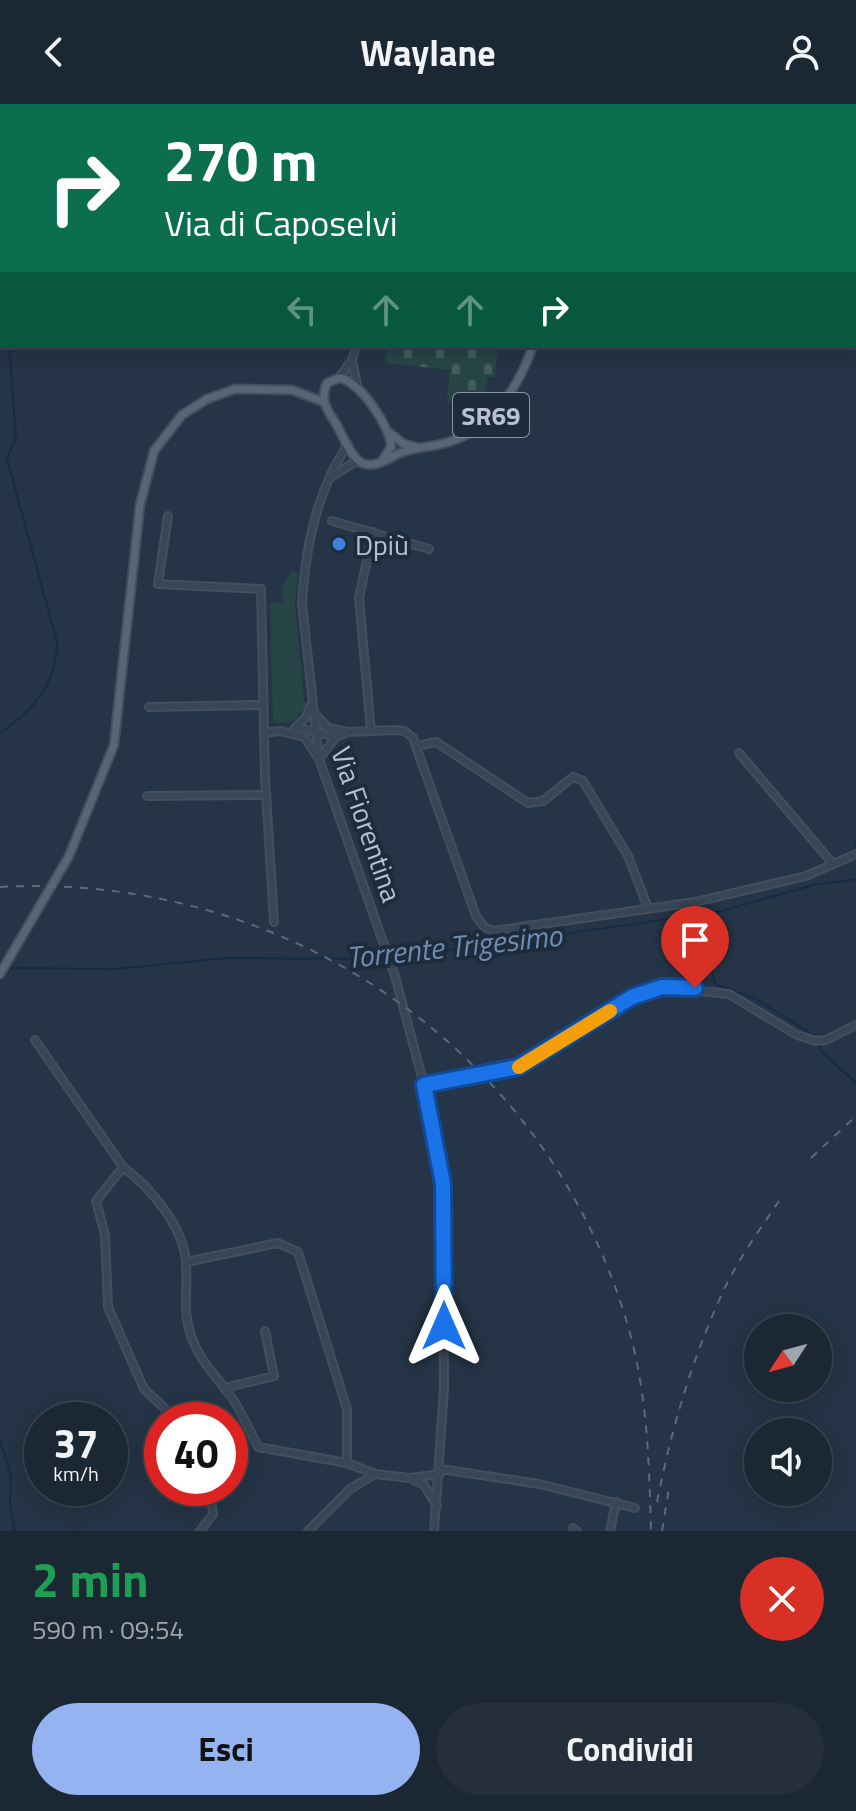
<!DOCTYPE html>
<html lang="it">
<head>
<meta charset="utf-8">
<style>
  body { margin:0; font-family:"Titillium Web",sans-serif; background:#252f3c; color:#f1f3f6; height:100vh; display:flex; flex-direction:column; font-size:30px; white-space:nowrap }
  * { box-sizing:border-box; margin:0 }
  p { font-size:26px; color:#a0a5ac }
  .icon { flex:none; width:44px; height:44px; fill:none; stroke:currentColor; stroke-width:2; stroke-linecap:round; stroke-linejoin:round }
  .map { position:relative; height:1427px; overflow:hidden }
  .side { display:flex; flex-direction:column; background:#1c2734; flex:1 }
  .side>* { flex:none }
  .hud { position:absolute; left:0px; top:0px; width:856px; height:244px; box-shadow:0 4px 20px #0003,0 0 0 2px #3a444f; background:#0b6e4f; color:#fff; overflow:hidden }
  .needle { width:52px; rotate:234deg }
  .fabs { position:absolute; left:744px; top:1210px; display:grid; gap:16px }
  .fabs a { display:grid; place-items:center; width:88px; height:88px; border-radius:50%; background:#1c2734; box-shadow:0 4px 20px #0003,0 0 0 2px #3a444f; font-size:40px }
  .speed { position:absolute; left:24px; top:1298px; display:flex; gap:16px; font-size:40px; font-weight:700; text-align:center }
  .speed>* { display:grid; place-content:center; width:104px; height:104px; border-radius:50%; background:#1c2734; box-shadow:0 4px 20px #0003,0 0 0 2px #3a444f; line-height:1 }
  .speed small { font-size:20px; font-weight:400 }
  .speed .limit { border:12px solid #d22; background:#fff; color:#111 }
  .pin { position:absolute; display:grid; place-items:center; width:68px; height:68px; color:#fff; margin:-82px -34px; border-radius:50% 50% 50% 0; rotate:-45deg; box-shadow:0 0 8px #0007 }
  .pin .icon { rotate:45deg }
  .me { position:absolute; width:88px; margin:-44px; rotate:0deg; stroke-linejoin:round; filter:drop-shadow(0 0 6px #0008) }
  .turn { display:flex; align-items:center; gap:28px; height:168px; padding:0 32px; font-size:36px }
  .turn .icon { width:104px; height:104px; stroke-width:2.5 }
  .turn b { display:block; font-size:56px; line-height:68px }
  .lanes { display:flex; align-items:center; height:76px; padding:0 32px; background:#0003; justify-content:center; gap:40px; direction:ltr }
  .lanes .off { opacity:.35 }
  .round { display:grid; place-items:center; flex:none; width:84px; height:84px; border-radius:42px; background:#252f3c }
  .summary { display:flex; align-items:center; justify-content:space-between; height:136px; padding:0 32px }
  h1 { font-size:48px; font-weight:700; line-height:60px; color:#1e9e55 }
  .action { display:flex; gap:16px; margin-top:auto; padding:16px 32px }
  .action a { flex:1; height:92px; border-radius:48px; background:#95b2f1; color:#111; font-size:32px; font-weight:700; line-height:92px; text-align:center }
  .action a+a { background:#252f3c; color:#f1f3f6 }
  header { display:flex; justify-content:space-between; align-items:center; height:104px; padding:0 32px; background:#1c2734; font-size:36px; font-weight:700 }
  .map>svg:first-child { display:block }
  .green { fill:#274547 }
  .cemetery { fill:url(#cemetery-stones) }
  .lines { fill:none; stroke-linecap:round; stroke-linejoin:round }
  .stream { stroke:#162b46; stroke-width:2 }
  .minor-casing { stroke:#434f5f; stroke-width:10 }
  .major-casing { stroke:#434f5f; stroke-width:11 }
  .minor { stroke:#394655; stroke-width:6 }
  .major { stroke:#586575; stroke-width:7 }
  .rail { stroke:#5b6a7d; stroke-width:2; stroke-dasharray:8 8; stroke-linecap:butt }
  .route-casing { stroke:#114b97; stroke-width:20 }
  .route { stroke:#1a73e8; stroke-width:14 }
  .slow { stroke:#f59e0b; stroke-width:14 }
  .shop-dot { fill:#3f7fe0; stroke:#1e2b3b; stroke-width:3 }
  .labels { text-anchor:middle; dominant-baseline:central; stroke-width:8; stroke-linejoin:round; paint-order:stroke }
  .shield { fill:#1e2b3b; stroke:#8994a3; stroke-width:2 }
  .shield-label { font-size:26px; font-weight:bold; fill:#b7c1cf }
  .poi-label { font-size:28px; fill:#b7c1cf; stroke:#1e2b3b; text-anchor:start }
  .street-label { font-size:28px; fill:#b7c1cf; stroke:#1e2b3b }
  .water-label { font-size:30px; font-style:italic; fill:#6d8cb1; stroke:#1e2b3b }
</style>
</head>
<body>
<header><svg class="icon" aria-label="back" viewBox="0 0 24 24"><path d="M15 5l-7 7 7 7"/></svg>Waylane<svg class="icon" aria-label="person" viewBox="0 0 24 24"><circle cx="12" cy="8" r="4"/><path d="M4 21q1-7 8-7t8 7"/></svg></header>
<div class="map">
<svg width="856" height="1427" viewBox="0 0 856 1427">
  <defs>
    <pattern id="cemetery-stones" width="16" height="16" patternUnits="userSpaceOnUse" patternTransform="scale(2)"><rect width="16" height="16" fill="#274547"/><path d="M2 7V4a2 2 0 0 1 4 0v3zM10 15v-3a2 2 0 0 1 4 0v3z" fill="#445e60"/></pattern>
  </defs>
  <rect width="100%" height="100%" fill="#253446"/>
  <path class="green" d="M291 467 298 469 295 501 305 603 292 618 273 619 270 499H283L282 485Z"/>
  <path class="cemetery" d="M387 242H498L495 273H487L484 301 447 297 450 266 385 259Z"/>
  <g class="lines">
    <path class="stream" d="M35 2 36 0
      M2 157V207
      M0 629C33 607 57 579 57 538L7 355 16 332 9 242
      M855 742 856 741
      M700 813 715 880 756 895 818 934
      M393 854 718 808 814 781 856 775
      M7 864 115 865 226 854 386 855
      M819 940 821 947 856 979
      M0 1337 11 1371 10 1400 15 1427"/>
    <defs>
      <path id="minor" d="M790 0V2
        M406 2 407 0
        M455 2 456 0
        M571 2 572 0
        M854 102 856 101
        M352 256 357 280
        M339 274 352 256 356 242
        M348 340C317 386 305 446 302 500L319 655 395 872 424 981 443 1080 444 1285 434 1427
        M331 373 358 356
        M168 412 158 480 261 485 265 673 274 818
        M332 417 429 445
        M149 603 263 601
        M314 609 328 624 348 628
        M296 623 336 633 348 628 395 626 405 627 413 634 476 812 484 823 493 827 695 798 806 772 856 750
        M294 625 306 613 310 602
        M371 627 359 494 373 428
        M264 629 280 627 304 633 317 652
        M417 642 436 638 528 699 543 697 573 673 583 677 628 752 648 804
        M739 649 833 760
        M319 655 336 633
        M147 692 266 691
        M35 936 123 1063C151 1084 184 1123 186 1159 188 1186 182 1206 191 1232 201 1260 216 1271 232 1294 242 1309 250 1327 258 1343L347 1359 375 1370
        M424 981 518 963 632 893 662 883 729 890 797 931 816 937 826 936 856 921
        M123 1063 96 1097 105 1131 108 1203 144 1285 177 1316
        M186 1158 278 1139 298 1148 347 1305V1359
        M224 1284 274 1272 265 1227
        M441 1365 539 1380 635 1404
        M410 1374 424 1381 437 1402
        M573 1424 577 1427
        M200 1427 213 1410 210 1384
        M308 1427 350 1385 375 1370 410 1374 440 1370
        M610 1427 616 1398"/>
      <path id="major" d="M626 2 627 0
        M390 329 404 340 417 343
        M382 357 391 343C391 323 359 276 339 274L327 279C320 295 326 305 335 318 342 329 350 353 362 359 376 365 391 352 403 348 417 343 432 343 445 339 491 327 518 284 533 242
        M0 870 69 752 114 641 140 401 154 347 182 311 207 295 235 285 292 286 324 298"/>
    </defs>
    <use href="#minor" class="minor-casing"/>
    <use href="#major" class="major-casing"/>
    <use href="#minor" class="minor"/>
    <use href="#major" class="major"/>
    <path class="rail" d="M799 0V2
      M0 783C282 768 540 940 625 1212 647 1282 649 1354 651 1427
      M811 1054 856 1012
      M657 1398C671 1327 691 1258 721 1192 736 1158 759 1127 779 1097
      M662 1427 669 1384"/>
  </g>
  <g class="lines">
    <defs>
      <path id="route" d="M444 1222 443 1080 424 981 518 963 632 893 662 883 695 884"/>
    </defs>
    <use href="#route" class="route-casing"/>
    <use href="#route" class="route"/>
    <path class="slow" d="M519 963 610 907"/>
  </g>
  <circle class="shop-dot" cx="339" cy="440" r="8"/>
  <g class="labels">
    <rect class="shield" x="453" y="289" width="76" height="44" rx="6"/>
    <g class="shield-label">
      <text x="491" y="311">SR69</text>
    </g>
    <g class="poi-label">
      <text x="355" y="440">Dpiù</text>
    </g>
    <g class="street-label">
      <text transform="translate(367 720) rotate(71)">Via Fiorentina</text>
    </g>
    <g class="water-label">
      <text transform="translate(454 842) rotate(-6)">Torrente Trigesimo</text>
    </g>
  </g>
</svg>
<div class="fabs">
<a><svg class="needle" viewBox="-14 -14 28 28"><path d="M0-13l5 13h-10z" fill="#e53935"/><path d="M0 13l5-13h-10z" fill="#a0a5ac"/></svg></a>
<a><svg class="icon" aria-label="sound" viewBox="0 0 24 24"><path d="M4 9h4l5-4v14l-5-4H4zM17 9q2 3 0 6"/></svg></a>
</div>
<div class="speed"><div>37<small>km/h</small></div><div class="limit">40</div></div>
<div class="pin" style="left:695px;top:884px;background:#d93025"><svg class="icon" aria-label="arrive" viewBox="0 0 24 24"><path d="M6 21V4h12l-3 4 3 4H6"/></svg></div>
<svg class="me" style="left:444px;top:1222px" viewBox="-20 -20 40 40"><path d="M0-17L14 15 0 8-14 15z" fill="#1a73e8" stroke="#fff" stroke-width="4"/></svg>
<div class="hud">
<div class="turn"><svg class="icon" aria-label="right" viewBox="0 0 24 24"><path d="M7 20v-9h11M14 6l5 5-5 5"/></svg><div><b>270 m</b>Via di Caposelvi</div></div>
<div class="lanes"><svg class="icon off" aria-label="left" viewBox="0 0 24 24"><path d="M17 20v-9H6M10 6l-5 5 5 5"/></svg><svg class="icon off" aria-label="ahead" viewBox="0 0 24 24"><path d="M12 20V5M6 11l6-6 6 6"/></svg><svg class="icon off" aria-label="ahead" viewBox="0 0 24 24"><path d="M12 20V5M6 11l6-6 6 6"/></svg><svg class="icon" aria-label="right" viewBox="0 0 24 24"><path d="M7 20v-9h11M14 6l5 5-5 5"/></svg></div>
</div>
</div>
<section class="side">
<div class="summary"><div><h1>2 min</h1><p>590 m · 09:54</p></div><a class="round" style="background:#d93025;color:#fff"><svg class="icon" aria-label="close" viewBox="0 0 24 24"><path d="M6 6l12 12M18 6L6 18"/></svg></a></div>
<div class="action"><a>Esci</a><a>Condividi</a></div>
</section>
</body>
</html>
